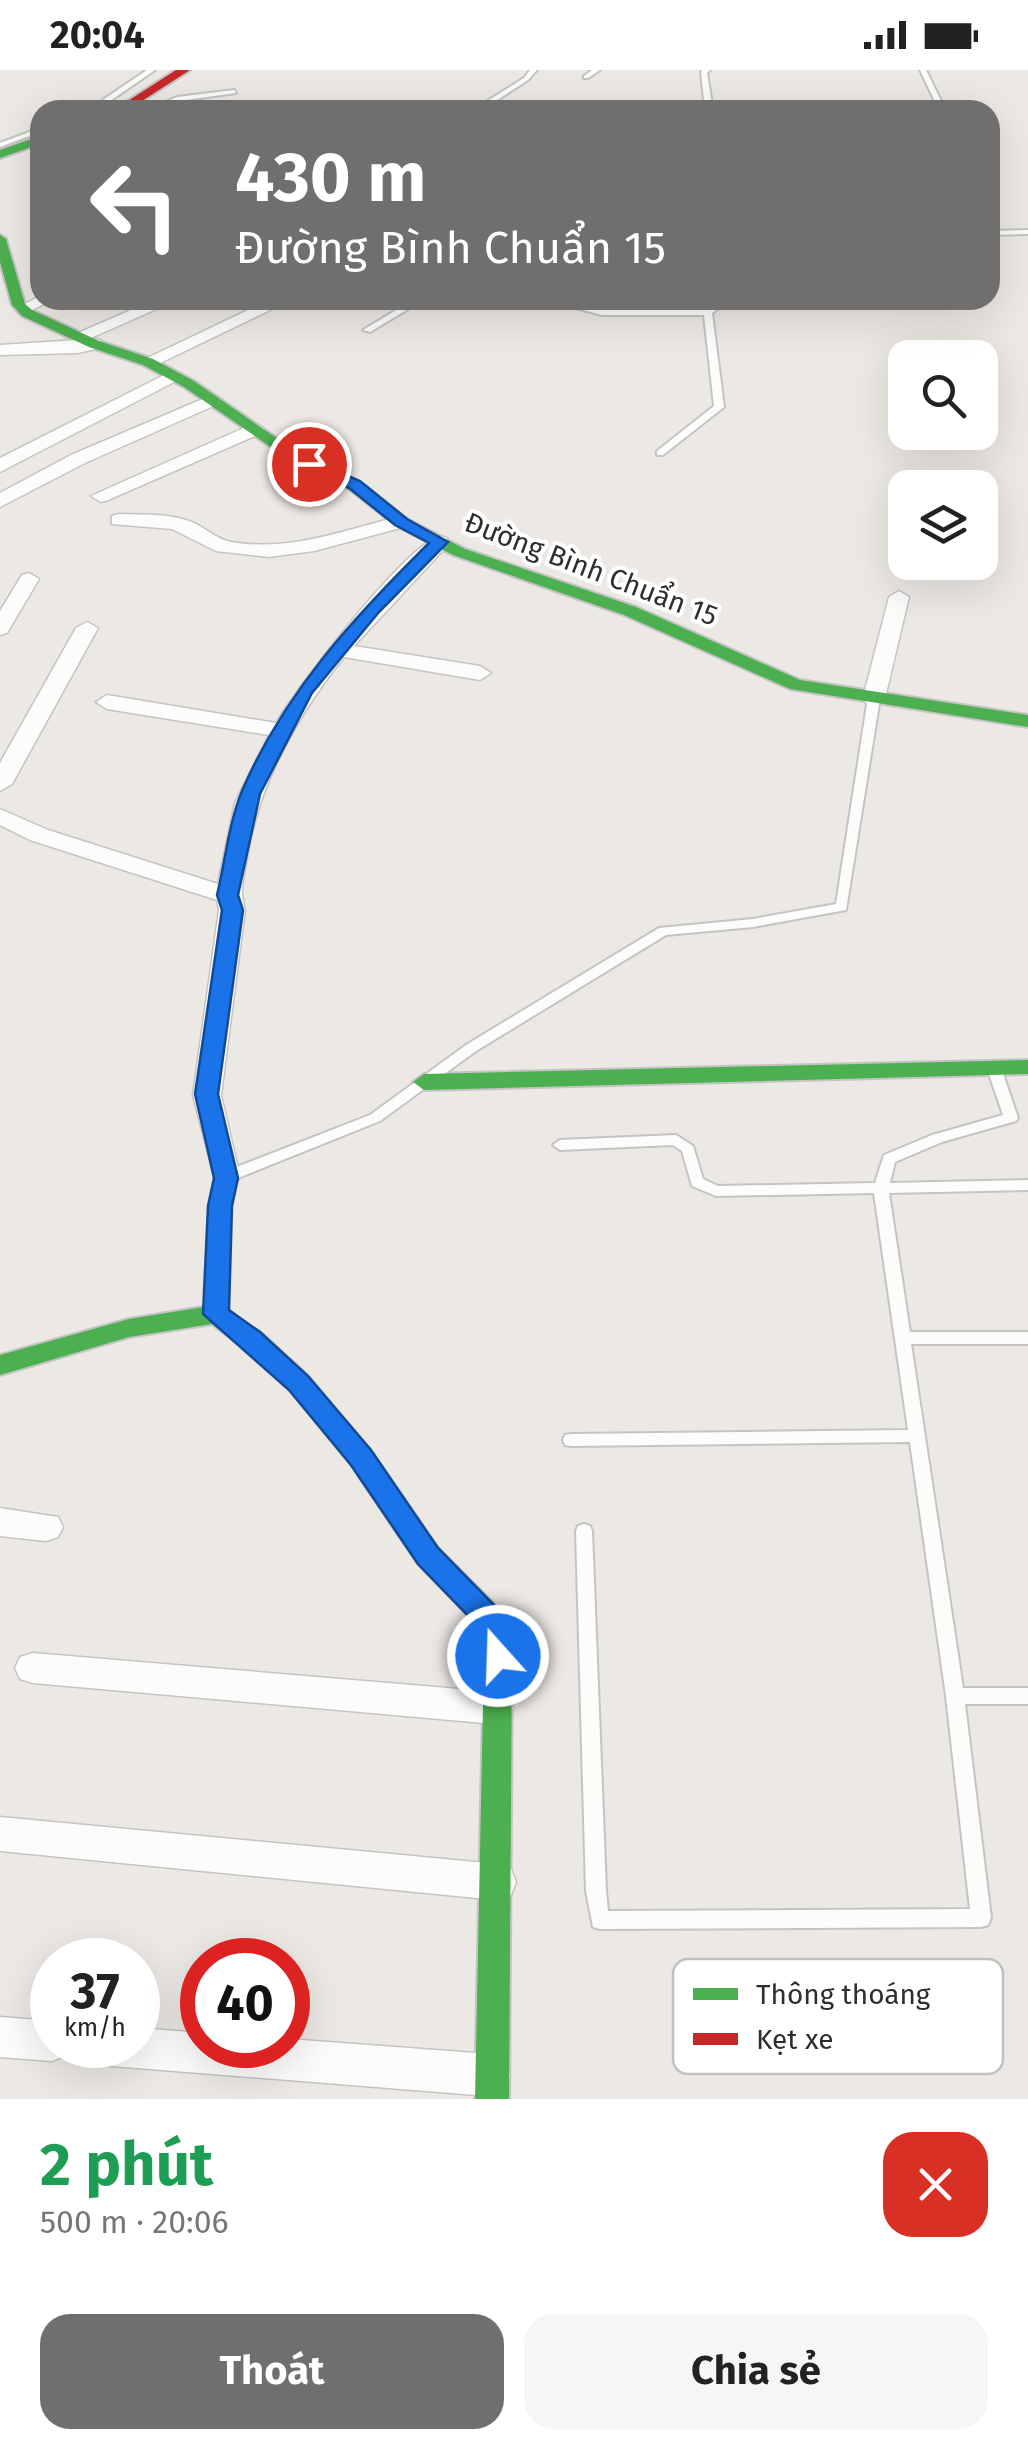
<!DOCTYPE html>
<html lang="vi">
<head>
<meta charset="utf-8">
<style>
  body { margin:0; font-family:"Fira Sans",sans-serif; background:#f6f6f6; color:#222; height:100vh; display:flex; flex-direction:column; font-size:38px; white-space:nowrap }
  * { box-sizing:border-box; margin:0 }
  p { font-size:32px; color:#767676 }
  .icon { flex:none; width:55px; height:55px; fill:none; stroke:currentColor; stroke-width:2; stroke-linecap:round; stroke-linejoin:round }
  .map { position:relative; height:2029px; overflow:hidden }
  .sheet { display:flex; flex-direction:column; background:#fff; flex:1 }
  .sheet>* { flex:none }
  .top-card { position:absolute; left:30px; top:30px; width:970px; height:210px; border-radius:30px; box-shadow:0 10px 40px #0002; background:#706f6e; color:#fff; overflow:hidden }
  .buttons { position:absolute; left:888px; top:270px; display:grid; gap:20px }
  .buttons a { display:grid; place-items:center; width:110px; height:110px; border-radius:20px; background:#fff; box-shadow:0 10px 40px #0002; font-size:50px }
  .speed { position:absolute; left:30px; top:1868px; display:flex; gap:20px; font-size:50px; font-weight:700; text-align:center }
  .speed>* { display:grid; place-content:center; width:130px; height:130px; border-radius:50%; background:#fff; box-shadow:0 10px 40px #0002; line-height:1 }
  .speed small { font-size:25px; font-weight:400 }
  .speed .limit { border:15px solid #d22; background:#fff; color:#111 }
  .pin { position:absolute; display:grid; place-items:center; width:85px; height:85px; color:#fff; margin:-42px; border:5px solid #fff; border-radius:50%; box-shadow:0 2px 10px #0007 }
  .me { position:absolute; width:110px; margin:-55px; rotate:340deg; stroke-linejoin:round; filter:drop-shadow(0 0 8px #0008) }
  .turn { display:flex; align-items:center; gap:35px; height:210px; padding:0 40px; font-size:45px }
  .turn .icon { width:130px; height:130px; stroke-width:2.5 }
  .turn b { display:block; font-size:70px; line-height:85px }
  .round { display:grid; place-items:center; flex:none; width:105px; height:105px; border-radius:30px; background:#f6f6f6 }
  .head { display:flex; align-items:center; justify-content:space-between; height:170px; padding:0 40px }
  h1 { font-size:60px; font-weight:700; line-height:75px; color:#1e9e55 }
  .primary-button { display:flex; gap:20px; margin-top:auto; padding:20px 40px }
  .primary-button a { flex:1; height:115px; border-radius:30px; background:#706f6e; color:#fff; font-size:40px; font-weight:700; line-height:115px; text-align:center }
  .primary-button a+a { background:#f6f6f6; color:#222 }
  .status { display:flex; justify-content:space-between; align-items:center; height:70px; padding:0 50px; background:#fff; direction:ltr }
  .status svg { height:28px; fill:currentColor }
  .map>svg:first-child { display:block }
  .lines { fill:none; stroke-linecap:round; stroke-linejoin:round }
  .lane-casing { stroke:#c5c4c5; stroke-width:4 }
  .street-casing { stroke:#c5c4c5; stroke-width:3 }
  .fast-casing { stroke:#c5c4c5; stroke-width:4 }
  .jam-casing { stroke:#c5c4c5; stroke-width:4 }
  .lane { fill:#fcfcfb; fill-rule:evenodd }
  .street { fill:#fcfcfb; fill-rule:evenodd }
  .fast { fill:#4caf50; fill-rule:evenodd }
  .jam { fill:#c62828; fill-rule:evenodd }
  .route { fill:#1a73e8; stroke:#114b97; stroke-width:2.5 }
  .labels { text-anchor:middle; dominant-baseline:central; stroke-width:8; stroke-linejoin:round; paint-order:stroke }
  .far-street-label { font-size:28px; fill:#2e2e2e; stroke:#fff }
  .key { fill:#fff; stroke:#c0c0c0; stroke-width:2.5 }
  .key-label { font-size:28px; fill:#2e2e2e }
</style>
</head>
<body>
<div class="status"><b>20:04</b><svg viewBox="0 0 49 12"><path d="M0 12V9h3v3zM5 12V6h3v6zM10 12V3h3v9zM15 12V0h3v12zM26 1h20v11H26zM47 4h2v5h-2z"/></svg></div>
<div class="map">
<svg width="1028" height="2029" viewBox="0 0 1028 2029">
  <rect width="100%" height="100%" fill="#ece8e4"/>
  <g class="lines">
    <defs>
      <path id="lane" d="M147 0H155L97 40H88Z
        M530 0H537L528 10 482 40H473L524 8Z
        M592 0H600L588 8H584V6Z
        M702 0H710L707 3 713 40H705L701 2Z
        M920 0H926L944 37 941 40H933L937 36Z
        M234 20 236 23 178 31 156 40H146L177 27Z
        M40 58V62L0 77V73Z
        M1028 160V164L990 165V161Z
        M413 230H423L370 262 363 260Z
        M545 230H560L602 239H706L721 230H731L712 243 724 337 663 385H657V381L714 336 704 245H602Z
        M874 625 880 628 846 840 753 857 666 865 476 981 380 1051 233 1110 227 1136 224 1244 221 1248H211L208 1244 213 1136 221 1103 370 1045 466 975 659 858 753 849 836 834 868 628Z
        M994 993 1001 998 1018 1048 1016 1051 942 1072 895 1092 890 1113 1028 1110V1120L889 1123 910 1262H1028V1274H911L963 1618H1028V1634H965L991 1848 988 1855 981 1857 600 1859 593 1857 586 1821 576 1461 578 1456 584 1454 590 1456 592 1461 606 1821 608 1841 970 1839 946 1626 910 1372 571 1376 565 1375 563 1370 565 1365 571 1364 908 1360 874 1123 716 1126 692 1116 682 1081 673 1075 560 1080 553 1075 560 1070 676 1065 693 1076 703 1109 718 1116 875 1113 884 1085 932 1065 1003 1045 987 998Z"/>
      <path id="street" d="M40 226V230H53L23 244 15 239Z
        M154 230H177L84 271 69 267Z
        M269 230H291L154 296 139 292Z
        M94 269 100 270V278L78 283 0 285V275Z
        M172 301 178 302V310L0 402V388Z
        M212 325 221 330 218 334 85 393 0 437V423L71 385Z
        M255 353 264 359 262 363 108 430 101 432 91 426Z
        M119 444C143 445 166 443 189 451 204 456 215 469 231 472 290 482 345 460 401 446L411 452 408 456 314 481 269 487 216 481 172 459 112 454V446Z
        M440 466 447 468V476L354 576 480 596 491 603 480 610 344 587C297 646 259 712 247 787 244 806 239 821 245 840L221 1025 240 1107 236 1114H216L193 1025 219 840 217 830 30 770 0 755V739L48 760 218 814 235 733 269 665 107 639 96 632 107 625 276 653C298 617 404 476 440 466Z
        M29 503 39 509 7 563 0 565V541L22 505Z
        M899 521 909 527 885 628 882 633H866L863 628 889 527Z
        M87 552 98 558 12 714 0 721V693L76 558Z
        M0 1438 58 1447 63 1457 58 1467 46 1471 0 1466Z
        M33 1583 495 1622 508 1627 513 1638 508 1649 495 1654 33 1613 20 1609 15 1598 20 1587Z
        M0 1747 497 1794 511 1799 516 1812 511 1825 497 1830 0 1781Z
        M0 1947 52 1951V1975H71L66 1985 52 1991 0 1987Z
        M138 1958 202 1963V1975H288V1969L489 1984 504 1990 510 2005 504 2020 489 2026 99 1995 85 1989 79 1975H138Z"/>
      <path id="fast" d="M40 66V74L0 88V80Z
        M0 165 6 169 25 234 32 240 99 271 153 289 194 311 301 385 360 412 407 449 465 479 636 537 800 610 1028 645V657L790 619 624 545 453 485 395 455 348 418 291 391 184 317 143 295 89 277 22 246 12 235 0 192Z
        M1028 990V1004L424 1020 413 1012 424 1004Z
        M216 1235 260 1262 308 1306 370 1380 438 1478 494 1534 512 1586 509 2029H475L484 1586 472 1549 418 1494 352 1396 290 1320 242 1276 212 1254 129 1267 0 1305V1285L129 1249Z"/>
      <path id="jam" d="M176 0H190L128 40H114Z"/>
    </defs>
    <use href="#lane" class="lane-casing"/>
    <use href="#street" class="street-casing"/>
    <use href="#fast" class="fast-casing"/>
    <use href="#jam" class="jam-casing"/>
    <use href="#lane" class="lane"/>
    <use href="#street" class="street"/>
    <use href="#fast" class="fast"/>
    <use href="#jam" class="jam"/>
  </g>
  <path class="route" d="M309 389 360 411 407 449 448 472 379 542 312 623 260 724 238 825 243 840 218 1024 238 1108 232 1136 229 1240 260 1262 308 1306 371 1380 438 1478 494 1535 512 1586 508 1595 498 1598 487 1595 472 1550 418 1494 351 1395 289 1320 203 1244 208 1136 214 1108 195 1024 222 840 217 825C225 792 229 752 242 721 284 623 354 547 429 473L395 455 349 418 304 397V390Z"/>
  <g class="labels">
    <g class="far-street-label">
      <text transform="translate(591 499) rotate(21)">Đường Bình Chuẩn 15</text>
    </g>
  </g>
  <rect x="673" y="1889" width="330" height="115" rx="15" class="key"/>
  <rect x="693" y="1918" width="45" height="12" fill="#4caf50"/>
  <rect x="693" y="1963" width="45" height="12" fill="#c62828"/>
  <g class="key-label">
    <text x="756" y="1934">Thông thoáng</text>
    <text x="756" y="1979">Kẹt xe</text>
  </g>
</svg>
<div class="buttons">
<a><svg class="icon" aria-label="search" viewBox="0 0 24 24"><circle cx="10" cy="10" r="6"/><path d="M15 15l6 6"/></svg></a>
<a><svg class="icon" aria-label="layers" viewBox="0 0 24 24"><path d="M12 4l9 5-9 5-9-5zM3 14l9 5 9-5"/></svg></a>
</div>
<div class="speed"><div>37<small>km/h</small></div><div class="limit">40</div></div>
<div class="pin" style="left:309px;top:394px;background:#d93025"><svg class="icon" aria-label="arrive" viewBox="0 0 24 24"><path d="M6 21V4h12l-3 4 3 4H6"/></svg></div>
<svg class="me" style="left:498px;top:1586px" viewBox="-20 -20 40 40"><circle r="17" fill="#1a73e8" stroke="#fff" stroke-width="3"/><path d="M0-11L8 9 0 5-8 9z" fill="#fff"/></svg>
<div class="top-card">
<div class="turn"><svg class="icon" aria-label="left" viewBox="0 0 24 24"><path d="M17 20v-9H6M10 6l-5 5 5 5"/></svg><div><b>430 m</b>Đường Bình Chuẩn 15</div></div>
</div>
</div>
<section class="sheet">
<div class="head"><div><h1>2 phút</h1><p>500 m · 20:06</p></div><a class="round" style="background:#d93025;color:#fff"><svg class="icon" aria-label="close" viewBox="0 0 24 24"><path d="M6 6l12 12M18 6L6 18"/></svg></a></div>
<div class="primary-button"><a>Thoát</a><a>Chia sẻ</a></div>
</section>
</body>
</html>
